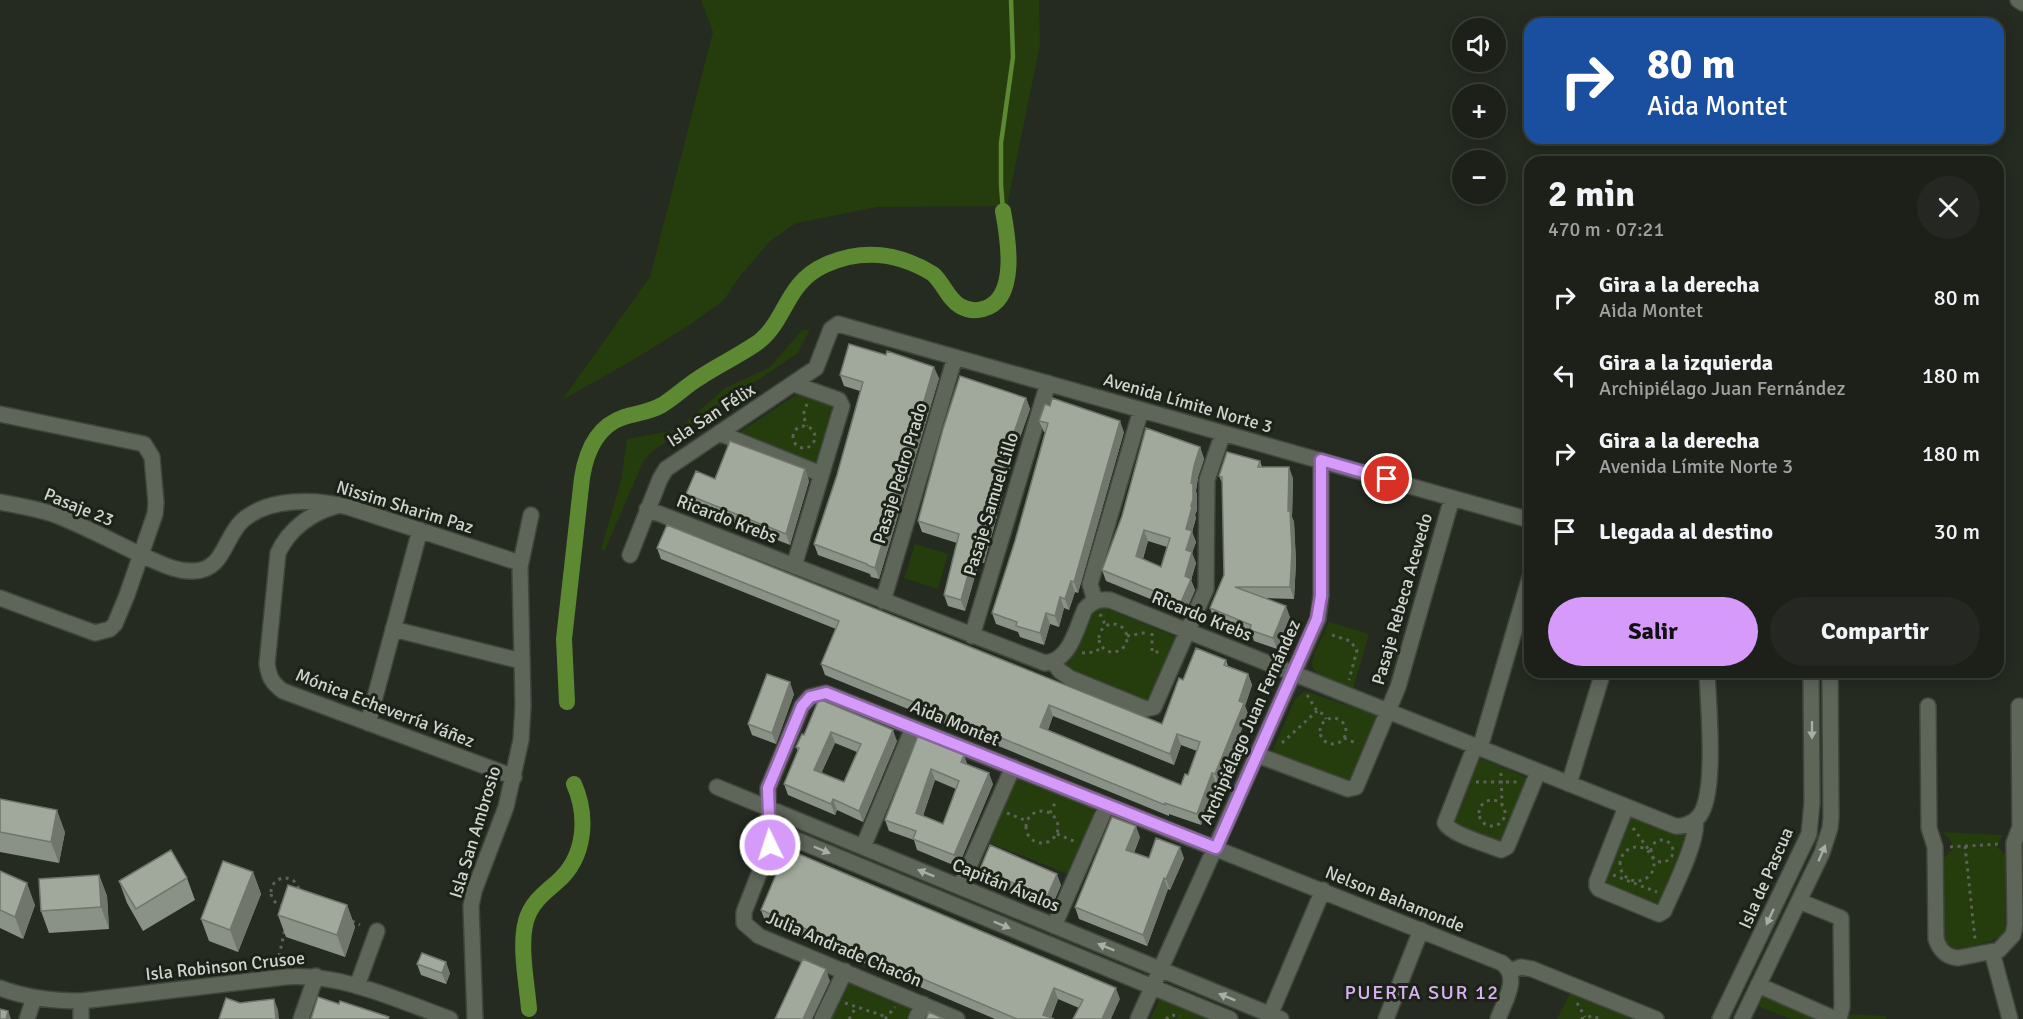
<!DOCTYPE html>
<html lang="es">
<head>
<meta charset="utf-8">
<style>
  body { margin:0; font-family:Signika,sans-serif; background:#252822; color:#f1f3f6; height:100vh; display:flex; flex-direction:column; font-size:22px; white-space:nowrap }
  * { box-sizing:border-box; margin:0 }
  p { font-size:20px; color:#a0a3a2 }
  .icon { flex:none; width:33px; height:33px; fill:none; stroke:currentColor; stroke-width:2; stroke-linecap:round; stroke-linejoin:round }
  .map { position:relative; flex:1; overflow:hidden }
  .sheet { position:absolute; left:1524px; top:156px; width:480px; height:522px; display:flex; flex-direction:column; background:#1c2019; border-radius:18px; box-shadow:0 3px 15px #0003,0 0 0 2px #3a3e38 }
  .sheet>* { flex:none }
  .top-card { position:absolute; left:1524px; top:18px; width:480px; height:126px; border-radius:18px; box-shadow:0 3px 15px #0003,0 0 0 2px #3a3e38; background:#1a4fa0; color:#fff; overflow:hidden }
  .buttons { position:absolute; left:1452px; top:18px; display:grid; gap:12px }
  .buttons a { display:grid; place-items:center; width:54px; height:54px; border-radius:50%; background:#1c2019; box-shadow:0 3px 15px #0003,0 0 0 2px #3a3e38; font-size:30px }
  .pin { position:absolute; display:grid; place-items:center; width:51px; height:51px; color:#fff; margin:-26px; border:3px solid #fff; border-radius:50%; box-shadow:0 2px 6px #0007 }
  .me { position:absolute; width:66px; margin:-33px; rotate:356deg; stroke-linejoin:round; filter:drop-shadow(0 0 4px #0008) }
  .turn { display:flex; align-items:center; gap:21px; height:126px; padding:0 24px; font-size:27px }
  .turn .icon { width:78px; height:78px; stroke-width:2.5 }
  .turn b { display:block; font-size:42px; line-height:51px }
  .round { display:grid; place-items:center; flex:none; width:63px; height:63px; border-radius:32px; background:#252822 }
  .headline { display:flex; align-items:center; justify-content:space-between; height:102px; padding:0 24px }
  h1 { font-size:36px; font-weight:700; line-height:45px }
  .action { display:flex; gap:12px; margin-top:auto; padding:12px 24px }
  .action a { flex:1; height:69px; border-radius:36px; background:#d69bfa; color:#111; font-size:24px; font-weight:700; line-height:69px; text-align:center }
  .action a+a { background:#252822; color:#f1f3f6 }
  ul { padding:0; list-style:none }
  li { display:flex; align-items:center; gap:18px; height:78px; padding:0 24px }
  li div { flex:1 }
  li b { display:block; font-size:22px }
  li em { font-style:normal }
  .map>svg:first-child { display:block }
  .green { fill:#253c0d }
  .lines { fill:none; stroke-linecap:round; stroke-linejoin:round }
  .stream { stroke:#5d8932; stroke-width:4.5 }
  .canal { stroke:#5d8932; stroke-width:16 }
  .minor-casing { stroke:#40463d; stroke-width:18 }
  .path { stroke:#5c6159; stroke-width:3; stroke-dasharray:3 4.5; stroke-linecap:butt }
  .minor { stroke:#5e6559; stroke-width:15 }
  .wall { fill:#8a9186; fill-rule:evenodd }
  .shaded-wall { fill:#71766d }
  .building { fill:#a1a99c; stroke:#71766d; stroke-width:1.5; fill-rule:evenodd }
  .oneway { fill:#a8ada5 }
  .route-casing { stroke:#8b65a2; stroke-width:15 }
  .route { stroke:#d69bfa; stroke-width:10 }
  .labels { text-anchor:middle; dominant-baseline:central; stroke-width:6; stroke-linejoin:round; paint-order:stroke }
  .street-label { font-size:18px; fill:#d0d4ce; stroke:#1c2218 }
  .neighbourhood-label { font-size:20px; letter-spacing:1.5px; fill:#d9b1f3; stroke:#1c2218 }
</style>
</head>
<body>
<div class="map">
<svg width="2023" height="1019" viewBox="0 0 2023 1019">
  <rect width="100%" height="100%" fill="#252b21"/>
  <path class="green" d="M701 0H1039L1040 45 1007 206 877 207 796 223 769 242 740 276 724 300 691 324 638 357 562 400 650 277 713 32Z
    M810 329 798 353 651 452 643 462 605 550 601 549 621 481 627 439 677 430 725 388 769 368 802 330Z
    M799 393 836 404 817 466 737 434Z
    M915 544 948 554 938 589 904 578Z
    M1101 607 1106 608 1178 638 1150 703 1066 669 1065 664 1074 654 1092 612Z
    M1329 622 1369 634 1353 689C1299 670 1307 670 1329 622Z
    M1305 691 1378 716 1351 784 1271 754 1295 699Z
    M1479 758 1528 778 1503 845 1452 825 1474 759Z
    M1016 778 1093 807 1096 816 1071 875 984 841Z
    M1630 819H1638L1668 831 1689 835 1659 907 1606 888 1602 880 1627 820Z
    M1942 832 2002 835 1997 847 2005 854 2007 861 2008 917 2004 935 1992 941 1961 949 1951 948 1943 939 1942 864 1945 856 1953 849 1950 839Z
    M847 981 909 1005 912 1010 911 1019H827Z
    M1571 991 1642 1019H1557Z
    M1763 995 1822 1019H1791L1758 1006Z
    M1159 1000H1161L1208 1019H1150Z
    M1848 1014 1886 1016V1019H1846Z"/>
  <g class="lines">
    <path class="stream" d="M1003 211 1001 185V143L1013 57 1011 0"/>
    <path class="canal" d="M567 702 564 639 582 478C586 452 597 426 624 417 637 413 650 412 662 405 675 397 686 386 699 378 717 366 736 357 754 345 787 324 783 284 825 265 863 248 899 253 933 274 944 284 948 299 960 306 967 310 976 311 983 309 1019 300 1008 238 1003 211
      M529 1009C527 984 519 946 526 921 531 903 543 894 557 882 586 857 588 816 574 784"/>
    <defs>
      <path id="minor" d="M2018 0 2023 3
        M0 414 144 444 152 457 156 503 155 514 127 595 115 624 110 629 95 633 0 598
        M719 433 821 474
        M0 502C19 506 40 509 58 516 86 527 114 542 141 555 158 562 175 572 194 571 224 570 224 538 242 521 268 497 315 499 348 507L520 563
        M336 506C311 513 289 529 278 553L267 664C269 677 272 683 283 691L514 777
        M647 509 1045 663C1070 661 1076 629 1085 609 1092 601 1099 599 1110 600L1675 826C1684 827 1694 823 1700 815 1717 791 1708 703 1707 672
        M630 555 660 479 666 469 816 368 831 329 838 324 1530 520
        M794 566 842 406 839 400 794 384
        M883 601 955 357
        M1095 601 1090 584 1141 410
        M393 629 521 661
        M972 636 1048 383
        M1053 662 1060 671 1070 678 1146 709 1154 707 1206 589 1207 480 1223 433
        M1928 706 1929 828 1935 847 1936 939C1940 951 1946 957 1958 958L1999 950 2013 935 2015 925 2014 843 2020 827 2019 706
        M368 723 420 530
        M1475 746 1445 823C1450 834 1489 845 1501 850L1507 847 1538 772
        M1480 748 1530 577
        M1257 755 1348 789 1356 787 1398 687 1452 498
        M1569 784 1603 672
        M717 787 1281 1019
        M1626 807 1597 881V886L1599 889 1659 914 1664 911C1672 892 1700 838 1695 820
        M768 828 1230 1019
        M863 847 913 728
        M960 887 1013 767
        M1054 926 1107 805
        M1992 952 2010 1019
        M1510 971 1521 967 1532 969 1656 1019
        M1758 985 1833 1018 1840 1015 1842 1007 1841 918 1799 901
        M357 986 377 931
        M0 988C26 998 52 1001 81 1001L285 977C342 973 397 1000 450 1019
        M81 1001V1019
        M1270 1015 1323 890
        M27 1019 34 998
        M301 1019 316 976
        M475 1019 471 906 474 891 506 807 521 740 523 706 520 567 531 515
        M822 1019 845 971
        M916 1019 923 1004
        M957 1019 759 936 744 923V912L769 848 768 788 802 706 810 697 826 693 1502 963C1521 977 1504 1002 1498 1019
        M1138 1019 1318 619 1321 596V461
        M1386 1019 1421 930
        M1720 1019 1809 834 1812 803 1811 672
        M1742 1019 1822 853 1830 828 1831 817 1830 672"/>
    </defs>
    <use href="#minor" class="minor-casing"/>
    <path class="path" d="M807 404 803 415 807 426
      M793 437a11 11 0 1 1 22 0a11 11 0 1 1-22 0Z
      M1100 614 1106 626
      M1099 638a14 14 0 1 1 28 0a14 14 0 1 1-28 0Z
      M1152 633V652H1162
      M1332 635 1350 641 1357 650 1349 680
      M1127 636 1149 632
      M1082 653 1095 652 1102 647
      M1307 695 1317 711 1323 714 1326 719
      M1320 731a13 13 0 1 1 26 0a13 13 0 1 1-26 0Z
      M1344 738 1358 744
      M1282 743 1317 711
      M1501 773 1502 804
      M1476 782H1518
      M1479 813a13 13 0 1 1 26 0a13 13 0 1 1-26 0Z
      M1026 827a16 16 0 1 1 32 0a16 16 0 1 1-32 0Z
      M1007 813 1027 821
      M1050 813 1056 801
      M1633 828 1649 850
      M1057 834 1076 842
      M1651 851a11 11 0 1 1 22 0a11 11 0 1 1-22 0Z
      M1965 846 1975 939
      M1950 847 2000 844
      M1620 864a17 17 0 1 1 34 0a17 17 0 1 1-34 0Z
      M1613 875 1657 892
      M271 892a14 14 0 1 1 28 0a14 14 0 1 1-28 0Z
      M352 921 360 925
      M279 956 285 929
      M845 1003 887 1017
      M1577 1003 1585 1017
      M849 1019 856 1007
      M885 1019 895 1007
      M1166 1019 1171 1015 1180 1016
      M1581 1019 1592 1016 1601 1019"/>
    <use href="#minor" class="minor"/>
  </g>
  <path class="wall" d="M840 375 939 378 879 579 871 577 870 574 818 555 814 544 837 475 860 391 844 386Z
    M1026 398 1030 409 1013 458 984 563 979 562 965 611 948 606 944 595 957 543 922 532 918 521Z
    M1039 421 1124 432 1078 593 1075 592 1069 610 1064 608 1059 627 1050 624 1044 645 1020 637 1018 632 996 624 992 613 1015 541 1045 432H1044Z
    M1200 447 1204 459 1198 477 1196 491 1197 495V510L1195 515 1196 518 1192 532 1196 542 1192 553 1196 563 1191 580 1195 590 1185 613 1106 581 1102 570ZM1148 541 1167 547 1161 567 1143 559Z
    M1260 461 1262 467 1293 478 1292 517 1294 522 1296 562 1294 599 1265 598 1290 617 1277 649 1254 641 1252 635 1214 619 1210 608 1224 575 1222 483 1219 476Z
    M805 469 809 481 790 545 690 506 686 494 715 479Z
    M657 548 1162 724 1183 680 1226 660 1228 666 1248 674 1252 685 1245 706 1248 714 1219 785 1216 784 1201 825 1169 814V816L825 675 821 664 836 629 661 559ZM1053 716 1174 765 1181 745 1197 751 1188 775 1181 785 1048 730Z
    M794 694 776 744 752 735 748 724Z
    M819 699 897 741 863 822 837 810 835 815 788 795 784 784 798 751 796 747 804 735ZM835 743 857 752 844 782 821 773Z
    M918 736 967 765 993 784 958 867 917 850 914 840 889 831 885 820ZM935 780 956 789 943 824 923 816Z
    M0 799 65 832 59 863 0 852Z
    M1140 837 1134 853 1149 858H1184L1170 890 1168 889 1147 946 1079 919 1075 907Z
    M980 869 1061 885 1051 908 984 880Z
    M0 871 35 905 23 939 0 928Z
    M253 872 261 894 238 952 209 941 201 919Z
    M99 875 107 896 109 929 49 933 41 911Z
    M187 878 195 900 143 931 127 903 119 881Z
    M347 905 355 927 345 957 286 937 278 915Z
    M761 910 1120 999 1079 1008 1058 999 1051 1018 1054 1019H995L765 921Z
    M417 964 450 973 446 984 421 975Z"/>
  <path class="shaded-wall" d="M934 367 939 378 879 579 875 568Z
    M1026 398 1030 409 1013 458 984 563 980 552 1009 447Z
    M1120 421 1124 432 1078 593 1074 582Z
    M1200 447 1204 459 1198 477 1196 491 1197 495V510L1195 515 1196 518 1192 532 1196 542 1192 553 1196 563 1191 580 1195 590 1185 613 1181 602 1185 576 1186 529 1191 506V483L1194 466Z
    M1289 467 1293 478 1292 517 1294 522 1296 562 1294 599 1290 587 1288 511Z
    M805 469 809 481 790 545 786 534Z
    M1144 530 1148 541 1140 567 1136 556Z
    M975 550 979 562 965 611 961 600Z
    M1071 581 1075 592 1069 610 1065 599Z
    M1060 597 1064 608 1059 627 1055 616Z
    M1286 606 1290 617 1277 649 1273 638Z
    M1046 613 1050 624 1044 645 1040 633Z
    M1248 674 1252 685 1245 706 1248 714 1219 785 1215 774 1239 701Z
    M790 682 794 694 776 744 772 733Z
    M1049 705 1053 716 1044 738 1040 727Z
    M893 730 897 741 863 822 859 811Z
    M831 732 835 743 818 781 814 770Z
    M1177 734 1181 745 1174 765 1170 754Z
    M964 755 968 766 961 762Z
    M931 769 935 780 920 824 916 813Z
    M989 773 993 784 958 867 954 855Z
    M1212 773 1216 784 1201 825 1197 814Z
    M833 799 837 810 835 815 831 804Z
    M57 810 65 832 59 863 51 842Z
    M1136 826 1140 837 1130 861 1126 850Z
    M1180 847 1184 858 1170 890 1166 879Z
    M253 872 261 894 238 952 230 930Z
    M1057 874 1061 885 1051 908 1047 897Z
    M99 875 107 896 109 929 101 907Z
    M1164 878 1168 889 1147 946 1143 935Z
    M27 883 35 905 23 939 15 917Z
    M347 905 355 927 345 957 337 935Z
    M446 962 450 973 446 984 442 973Z
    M826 969 830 981 812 1019H803Z
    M1054 988 1058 999 1050 1019 1043 1015Z
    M1116 988 1120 999 1111 1019H1102Z
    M274 999 278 1010 279 1019H276Z
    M8 1011 11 1019H6Z"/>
  <path class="building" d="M849 344 886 355 887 351 934 367 875 568 867 565V564L814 544 837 475 863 382 840 375Z
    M960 376 1026 398 1009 447 980 552 975 550 961 600 944 595 959 534 918 521 943 429Z
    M1052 398 1120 421 1074 582 1071 581 1065 599 1060 597 1055 616 1046 613 1040 633 1016 626 1017 622 992 613 1015 541 1048 423 1039 421 1045 404 1050 406Z
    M1146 428 1200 447 1194 466 1191 483 1193 484V499L1191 506 1192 507 1186 529 1192 531 1186 550 1192 552 1185 576 1191 579 1181 602 1102 570 1122 516ZM1144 530 1170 538 1161 567 1136 556Z
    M730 441 805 469 786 534 686 494 696 471 715 479Z
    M1227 452 1260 461 1258 467H1289L1288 511H1290L1292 551 1290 587H1235L1286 606 1273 638 1250 630 1251 625 1210 608 1224 575 1222 477 1219 476Z
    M667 525 1162 724 1179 678 1183 680 1196 648 1226 660 1224 665 1248 674 1239 701 1244 703 1215 774 1212 773 1197 814 1165 803V805L821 664 839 621 657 548ZM1049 705 1170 754 1177 734 1200 742 1188 775 1185 774 1181 785 1040 727Z
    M767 674 790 682 772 733 748 724Z
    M819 699 893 730 859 811 833 799 831 804 784 784 799 748 796 747 802 734 804 735ZM831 732 861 744 844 782 814 770Z
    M918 736 964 755 961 762 989 773 954 855 913 839 916 831 885 820ZM931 769 959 781 943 824 916 813Z
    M0 799 57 810 51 842 0 832Z
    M1112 817 1136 826 1126 850 1149 858 1156 838 1180 847 1166 879 1164 878 1143 935 1075 907Z
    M990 845 1057 874 1047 897 980 869Z
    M787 849 1116 988 1102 1019H1073L1083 1000 1054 988 1043 1015 1054 1019H1017L761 910Z
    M171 850 187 878 136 909 119 881Z
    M223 861 253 872 230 930 201 919Z
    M0 871 27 883 15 917 0 910Z
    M99 875 101 907 41 911 39 879Z
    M288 885 347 905 337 935 278 915Z
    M422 953 446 962 442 973 417 964Z
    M803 959 826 969 803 1019H775Z
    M318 997 339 1004 340 1001 389 1017 388 1019H311Z
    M226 998 240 1003 274 999 276 1019H219Z
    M0 1009 8 1011 6 1019H0Z
    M929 1012 944 1019H926Z"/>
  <defs><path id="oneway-solid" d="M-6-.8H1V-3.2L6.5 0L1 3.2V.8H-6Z" transform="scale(1.5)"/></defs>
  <g class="oneway">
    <use href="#oneway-solid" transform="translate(1812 730) rotate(90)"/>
    <use href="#oneway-solid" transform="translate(822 850) rotate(23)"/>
    <use href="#oneway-solid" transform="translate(1822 853) rotate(-67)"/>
    <use href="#oneway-solid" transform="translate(926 873) rotate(-158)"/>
    <use href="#oneway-solid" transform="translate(1770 917) rotate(115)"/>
    <use href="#oneway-solid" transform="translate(1002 925) rotate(23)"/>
    <use href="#oneway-solid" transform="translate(1106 947) rotate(-158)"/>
    <use href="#oneway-solid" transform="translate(1227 997) rotate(-158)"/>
  </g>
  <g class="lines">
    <defs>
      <path id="route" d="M770 845 768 788 802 706 810 697 826 693 1216 848 1317 619 1321 596V460L1387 479"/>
    </defs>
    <use href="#route" class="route-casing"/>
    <use href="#route" class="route"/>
  </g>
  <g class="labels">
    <g class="street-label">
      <text transform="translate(1188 403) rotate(16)">Avenida Límite Norte 3</text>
      <text transform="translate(711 415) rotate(-33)">Isla San Félix</text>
      <text transform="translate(900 473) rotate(-73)">Pasaje Pedro Prado</text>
      <text transform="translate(991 504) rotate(-73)">Pasaje Samuel Lillo</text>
      <text transform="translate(79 507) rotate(22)">Pasaje 23</text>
      <text transform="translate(405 507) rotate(17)">Nissim Sharim Paz</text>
      <text transform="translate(727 519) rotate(21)">Ricardo Krebs</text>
      <text transform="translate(1402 599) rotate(-74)">Pasaje Rebeca Acevedo</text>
      <text transform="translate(1202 616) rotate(22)">Ricardo Krebs</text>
      <text transform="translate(385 708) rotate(21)">Mónica Echeverría Yáñez</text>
      <text transform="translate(1250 722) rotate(-66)">Archipiélago Juan Fernández</text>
      <text transform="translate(955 723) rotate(22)">Aida Montet</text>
      <text transform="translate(475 832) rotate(-73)">Isla San Ambrosio</text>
      <text transform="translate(1766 878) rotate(-66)">Isla de Pascua</text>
      <text transform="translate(1006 885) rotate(22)">Capitán Ávalos</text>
      <text transform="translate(1395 899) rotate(22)">Nelson Bahamonde</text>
      <text transform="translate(844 949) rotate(23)">Julia Andrade Chacón</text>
      <text transform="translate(225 966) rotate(-6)">Isla Robinson Crusoe</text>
    </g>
    <g class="neighbourhood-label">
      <text x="1422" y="992">PUERTA SUR 12</text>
    </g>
  </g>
</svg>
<div class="buttons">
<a><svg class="icon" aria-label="sound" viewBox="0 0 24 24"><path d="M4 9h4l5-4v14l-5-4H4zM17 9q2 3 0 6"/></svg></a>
<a>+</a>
<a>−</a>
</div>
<div class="pin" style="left:1387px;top:479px;background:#d93025"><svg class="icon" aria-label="arrive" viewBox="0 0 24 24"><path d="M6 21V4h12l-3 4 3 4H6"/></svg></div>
<svg class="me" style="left:770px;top:845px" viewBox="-20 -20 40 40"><circle r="17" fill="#d69bfa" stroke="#fff" stroke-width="3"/><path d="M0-11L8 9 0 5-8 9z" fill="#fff"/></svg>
<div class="top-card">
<div class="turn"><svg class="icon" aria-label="right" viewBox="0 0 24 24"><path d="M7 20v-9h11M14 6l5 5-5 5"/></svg><div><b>80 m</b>Aida Montet</div></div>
</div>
<section class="sheet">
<div class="headline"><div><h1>2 min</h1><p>470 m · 07:21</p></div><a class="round"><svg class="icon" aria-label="close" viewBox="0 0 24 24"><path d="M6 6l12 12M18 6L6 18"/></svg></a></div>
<ul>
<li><svg class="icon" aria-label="right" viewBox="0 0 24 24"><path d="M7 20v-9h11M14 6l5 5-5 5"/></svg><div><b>Gira a la derecha</b><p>Aida Montet</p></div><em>80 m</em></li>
<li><svg class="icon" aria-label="left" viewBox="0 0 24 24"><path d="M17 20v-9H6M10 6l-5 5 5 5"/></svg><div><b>Gira a la izquierda</b><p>Archipiélago Juan Fernández</p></div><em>180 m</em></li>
<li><svg class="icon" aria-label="right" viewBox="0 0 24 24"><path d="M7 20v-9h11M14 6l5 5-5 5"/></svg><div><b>Gira a la derecha</b><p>Avenida Límite Norte 3</p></div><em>180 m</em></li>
<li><svg class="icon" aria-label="arrive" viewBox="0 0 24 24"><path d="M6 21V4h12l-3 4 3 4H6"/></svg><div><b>Llegada al destino</b></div><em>30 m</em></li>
</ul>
<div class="action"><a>Salir</a><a>Compartir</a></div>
</section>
</div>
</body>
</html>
